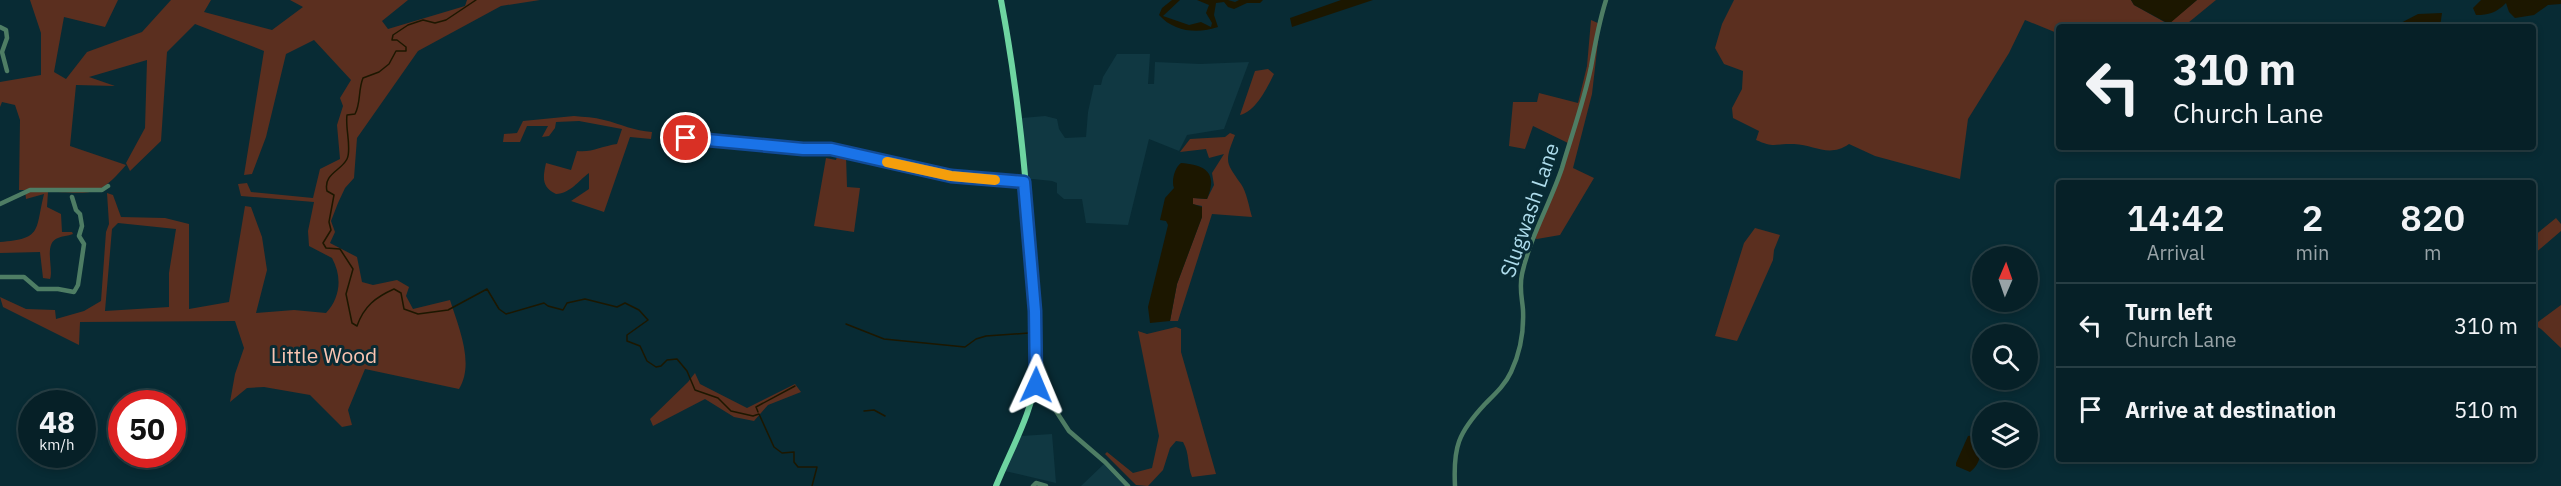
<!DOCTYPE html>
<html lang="en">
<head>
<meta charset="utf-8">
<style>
  body { margin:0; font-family:"IBM Plex Sans",sans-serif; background:#142d33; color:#f1f3f6; height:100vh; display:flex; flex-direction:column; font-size:22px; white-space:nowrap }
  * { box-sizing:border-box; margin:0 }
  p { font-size:20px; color:#98a3a7 }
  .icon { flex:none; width:33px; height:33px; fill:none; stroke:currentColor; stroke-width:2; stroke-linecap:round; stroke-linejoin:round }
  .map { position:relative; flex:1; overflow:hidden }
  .side { position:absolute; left:2056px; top:180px; width:480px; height:282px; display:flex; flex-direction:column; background:#062027; border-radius:6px; box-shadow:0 3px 9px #0003,0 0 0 2px #273e44 }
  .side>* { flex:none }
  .banner { position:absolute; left:2056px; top:24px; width:480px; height:126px; border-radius:6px; box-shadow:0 3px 9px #0003,0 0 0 2px #273e44; background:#062027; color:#f1f3f6; overflow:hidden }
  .needle { width:39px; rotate:2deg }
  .controls { position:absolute; left:1972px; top:246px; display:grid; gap:12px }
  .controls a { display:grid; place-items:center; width:66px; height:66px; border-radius:50%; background:#062027; box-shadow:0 3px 9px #0003,0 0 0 2px #273e44; font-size:30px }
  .speed { position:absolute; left:18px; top:390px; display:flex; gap:12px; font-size:30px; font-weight:700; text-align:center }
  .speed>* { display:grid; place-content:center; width:78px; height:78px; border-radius:50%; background:#062027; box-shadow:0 3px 9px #0003,0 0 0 2px #273e44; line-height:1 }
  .speed small { font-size:15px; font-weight:400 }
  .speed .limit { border:9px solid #d22; background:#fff; color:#111 }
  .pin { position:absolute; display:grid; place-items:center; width:51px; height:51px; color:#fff; margin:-26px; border:3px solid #fff; border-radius:50%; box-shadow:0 2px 6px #0007 }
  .me { position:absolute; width:66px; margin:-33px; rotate:1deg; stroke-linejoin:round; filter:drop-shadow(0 0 4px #0008) }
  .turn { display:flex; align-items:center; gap:21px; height:126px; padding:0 18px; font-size:27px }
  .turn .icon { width:78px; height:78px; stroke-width:2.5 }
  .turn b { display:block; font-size:42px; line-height:51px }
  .eta { display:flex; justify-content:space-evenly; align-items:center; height:102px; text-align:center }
  .eta b { font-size:36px; font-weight:600; line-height:42px }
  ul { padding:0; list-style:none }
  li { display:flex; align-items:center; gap:18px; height:84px; padding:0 18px; border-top:2px solid #273e44 }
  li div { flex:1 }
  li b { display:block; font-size:22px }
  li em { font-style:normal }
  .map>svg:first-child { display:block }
  .built { fill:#103842 }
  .green { fill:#5b2f1f; fill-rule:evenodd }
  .water { fill:#1c1700 }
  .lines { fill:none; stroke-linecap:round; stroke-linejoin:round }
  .stream { stroke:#1c1700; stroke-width:1.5 }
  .minor { stroke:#4e7d64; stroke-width:4.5 }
  .major { stroke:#6ed4a1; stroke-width:6 }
  .route-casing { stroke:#114b97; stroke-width:15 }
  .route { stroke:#1a73e8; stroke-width:10 }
  .slow { stroke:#f59e0b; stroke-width:10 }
  .labels { text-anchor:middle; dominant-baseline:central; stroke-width:6; stroke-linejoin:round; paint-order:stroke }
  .street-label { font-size:21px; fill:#addbeb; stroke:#082b34 }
  .park-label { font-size:21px; fill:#fac4b1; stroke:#082b34 }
</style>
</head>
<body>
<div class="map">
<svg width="2561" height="486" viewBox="0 0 2561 486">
  <rect width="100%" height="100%" fill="#082b34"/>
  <path class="built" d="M1117 54H1150L1148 84H1154L1155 62 1200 64 1249 62 1224 129 1187 135 1179 151 1149 139 1128 225 1086 223 1082 199H1064L1057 193V183L1052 181 1033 179 1024 181 1022 118 1045 116 1057 119 1059 129 1065 138 1086 137 1088 112 1094 85H1101L1103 77Z
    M1052 434 1056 483 1005 471 1021 436Z
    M1104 464 1125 486H1081Z"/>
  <path class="green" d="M30 0H118L105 27 64 17 54 72 66 79 87 52 142 32 171 0H211L204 12 272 30 303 7 290 0H408L382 21 388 29 465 6 467 0H540L501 6 418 51 357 138 354 178 345 188 338 203 331 221 335 232 330 243 357 257 362 282 373 285 397 280 409 287 406 296 413 309 450 300C458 326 475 363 459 389L365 369 348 410 352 425 342 427 310 395 264 387 247 388 230 402 235 374 244 348 235 321 80 322 79 345 3 307 0 297 26 309 55 310 56 319 84 311 101 301 106 232 109 224 107 193 113 195 121 217 165 218 189 224V309L229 302 245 206 251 207 262 237 267 270 256 313 294 310 326 313C341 297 342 276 332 258L309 246 308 231 314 202 241 196 238 184 247 183 251 192 313 198 320 169 340 159 337 125 343 106 340 98 351 80 314 40 286 54 266 137 252 174 244 175 264 51 195 24 167 52 161 141 130 171 126 163 145 128 147 60 89 77 115 86 76 85 70 146 126 165C96 200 92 192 48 192L47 207 61 214 62 232H72L73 234C68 236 62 236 58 238 43 243 54 269 50 279L43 278 40 252 0 253V242C43 239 35 230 44 194L26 199 25 190H19L20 120 15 105 2 102 0 107V82L41 75V33ZM118 223 176 229 169 273V307L105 311 112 229Z
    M1734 0H2131L2134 5 2168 24 2197 0H2216L2183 27H2060L2059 37 2057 33 2025 20 2009 53 1968 119 1960 179 1875 156 1849 144C1829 158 1815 145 1794 144 1775 143 1776 149 1756 140L1759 131 1733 118 1732 108 1742 89 1743 71 1724 64 1715 48 1722 24Z
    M1591 20 1600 24 1592 94 1573 168 1594 178 1560 235 1537 239 1534 238 1552 196 1568 143 1533 126 1525 149 1509 146 1513 102H1537L1539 93 1578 103 1587 66Z
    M1268 69 1274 74C1267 88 1256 111 1240 115L1255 71Z
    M574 116C584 117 594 117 604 120 621 124 634 131 652 132L651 139 630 137 604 212 571 201 589 189V173C578 181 571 193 556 194 541 187 543 177 546 163L571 170 577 151C591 153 602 146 617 144L622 129 579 121 556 122 555 128 549 136 542 137 548 126H527L520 142H503L504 134 517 133 523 121Z
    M1230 133 1235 135C1224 163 1226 162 1241 184 1247 193 1249 207 1252 217L1212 214 1178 321H1170L1177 284 1202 217V206L1192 204 1193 198 1207 199 1214 185 1212 173 1224 154 1209 158 1206 149 1180 152 1190 139 1225 137Z
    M838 153 846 156 847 187 860 188 854 232 814 226 826 158 836 160Z
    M2556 218 2561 224V231L2534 254V236Z
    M1755 228 1780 235 1774 250 1773 260 1737 341 1715 336 1744 243Z
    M2561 305V348L2541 329 2534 325Z
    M1176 327 1181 329V352L1216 474 1192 477C1187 465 1190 454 1183 442L1176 441 1170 448 1163 470 1148 486 1136 485 1105 454 1107 452 1133 473 1152 468 1159 436 1138 331 1147 334Z
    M695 373 700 384 747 408 795 384 801 392 768 405 754 421 734 417 705 399 653 426 650 419 688 382Z"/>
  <path class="water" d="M1172 0H1180L1163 16 1189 25 1201 22 1211 27 1212 23 1206 13 1209 5 1197 0H1228L1235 2 1239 0H1263L1260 3H1247L1234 9 1228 7 1224 2 1216 3 1214 15 1218 27C1198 34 1174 32 1159 15L1162 8Z
    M1341 0H1373L1292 27 1290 18Z
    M2131 0H2197L2169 24 2134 5Z
    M2481 0H2561V4L2548 5 2534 15 2515 18 2509 12 2506 3C2496 13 2489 15 2476 15L2473 8Z
    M2442 13 2440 27H2393L2418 14Z
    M1181 163C1206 165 1218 173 1207 199L1193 198V204L1202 207V217L1177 284 1170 321 1150 323 1148 307 1168 225 1166 221 1160 220 1165 198 1174 188C1171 181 1175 167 1181 163Z
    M1976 435C1982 448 1983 462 1970 472L1956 466V463L1968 436Z"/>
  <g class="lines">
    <path class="stream" d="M476 0 446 20 435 23 423 20 408 25 393 35 392 40H397L406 47V51H396L389 64 379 72 363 78C358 90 361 103 355 114L347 115C345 128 352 149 347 159 341 171 323 174 327 191L334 195 329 222 331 230 323 243 326 248 340 249 353 269 346 294 352 323 357 326C364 306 376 297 394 289L401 293 404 309 418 314 448 310 487 289 499 309 506 314 544 303 548 306 563 310 567 303 585 299 617 307 625 303 639 310 648 320 627 335V341L640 346 647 361 656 367 661 366 667 360 677 359 687 371 695 390 718 398 731 411 753 416 759 414 774 447 782 453 794 452V462L798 467H817L812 486
      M846 324 884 339 965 347 976 339 986 336 1029 333
      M864 411 874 410 885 416
      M758 412 756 407 795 386"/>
    <path class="minor" d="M0 27 6 30 7 38 2 52 7 71
      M686 138 803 149H831L951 176 1024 181
      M0 204 30 190H102L108 186
      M0 277H24L38 289H58L74 292 78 285 84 244 79 236 82 226 80 214 76 210 72 197
      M1036 385 1041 388 1069 431 1105 462 1128 486
      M1033 486 1036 483 1046 486
      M1455 486C1453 447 1458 433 1485 404 1495 394 1505 385 1511 372 1520 353 1524 332 1523 310 1522 297 1519 288 1522 274 1530 237 1550 204 1562 168 1572 134 1584 101 1591 67 1595 44 1599 22 1606 0"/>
    <path class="major" d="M996 486C1011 449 1033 412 1037 372 1033 249 1024 121 1001 0"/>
  </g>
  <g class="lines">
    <defs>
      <path id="route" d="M686 138 803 149H831L951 176 1024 182 1035 311 1036 385"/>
    </defs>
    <use href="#route" class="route-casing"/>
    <use href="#route" class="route"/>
    <path class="slow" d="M887 162 951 176 995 180"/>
  </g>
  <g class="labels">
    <g class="street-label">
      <text transform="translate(1529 210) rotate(-71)">Slugwash Lane</text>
    </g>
    <g class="park-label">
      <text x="324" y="355">Little Wood</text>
    </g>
  </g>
</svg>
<div class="controls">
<a><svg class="needle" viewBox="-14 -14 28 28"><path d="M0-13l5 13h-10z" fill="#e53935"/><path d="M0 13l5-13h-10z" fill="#98a3a7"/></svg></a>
<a><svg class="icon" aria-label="search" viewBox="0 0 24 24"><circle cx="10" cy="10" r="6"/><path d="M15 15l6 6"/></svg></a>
<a><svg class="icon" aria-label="layers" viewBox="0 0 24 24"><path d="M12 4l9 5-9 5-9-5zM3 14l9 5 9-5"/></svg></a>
</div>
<div class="speed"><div>48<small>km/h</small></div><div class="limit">50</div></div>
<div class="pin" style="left:686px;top:138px;background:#d93025"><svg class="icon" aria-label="arrive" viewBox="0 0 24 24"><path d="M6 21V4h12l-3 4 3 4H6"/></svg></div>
<svg class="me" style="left:1036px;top:385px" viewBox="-20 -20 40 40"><path d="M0-17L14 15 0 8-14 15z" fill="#1a73e8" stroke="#fff" stroke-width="4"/></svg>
<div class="banner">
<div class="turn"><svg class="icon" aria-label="left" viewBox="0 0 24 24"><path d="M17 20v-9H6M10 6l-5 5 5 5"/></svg><div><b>310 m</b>Church Lane</div></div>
</div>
<section class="side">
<div class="eta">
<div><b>14:42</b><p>Arrival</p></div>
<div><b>2</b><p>min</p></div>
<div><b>820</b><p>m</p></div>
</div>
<ul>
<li><svg class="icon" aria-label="left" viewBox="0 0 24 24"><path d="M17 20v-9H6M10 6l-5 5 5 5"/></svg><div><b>Turn left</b><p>Church Lane</p></div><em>310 m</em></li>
<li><svg class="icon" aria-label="arrive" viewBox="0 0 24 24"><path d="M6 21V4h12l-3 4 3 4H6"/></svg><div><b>Arrive at destination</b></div><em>510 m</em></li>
</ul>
</section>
</div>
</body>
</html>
